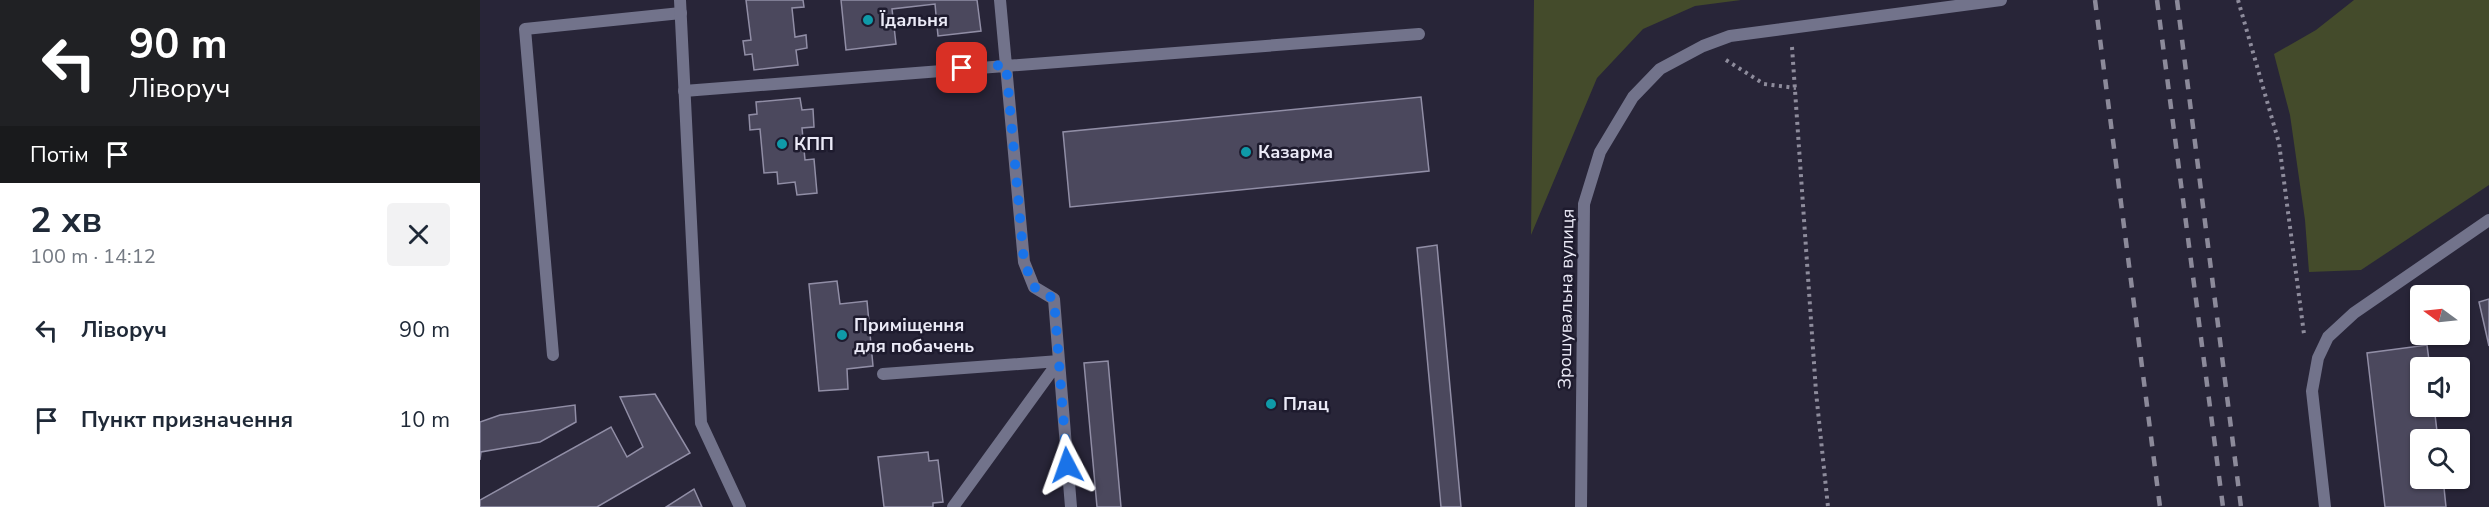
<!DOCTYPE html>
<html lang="uk">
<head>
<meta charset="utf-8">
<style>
  body { margin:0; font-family:"Nunito Sans",sans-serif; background:#f2f2f3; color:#1f2937; height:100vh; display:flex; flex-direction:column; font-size:22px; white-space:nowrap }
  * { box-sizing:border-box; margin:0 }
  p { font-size:20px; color:#747a83 }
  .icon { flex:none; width:33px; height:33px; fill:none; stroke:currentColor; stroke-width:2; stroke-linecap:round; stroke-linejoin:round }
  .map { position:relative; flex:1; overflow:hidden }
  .panel { display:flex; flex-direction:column; background:#fff; width:480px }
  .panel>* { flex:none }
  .guide { background:#202124; color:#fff; overflow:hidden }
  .needle { width:39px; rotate:285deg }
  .tools { position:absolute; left:1930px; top:285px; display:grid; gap:12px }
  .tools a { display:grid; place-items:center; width:60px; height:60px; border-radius:6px; background:#fff; box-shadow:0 2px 4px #0004; font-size:30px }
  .pin { position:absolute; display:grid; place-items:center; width:51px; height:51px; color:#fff; margin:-26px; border-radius:12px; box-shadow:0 3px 9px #0006 }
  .me { position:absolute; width:66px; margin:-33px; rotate:356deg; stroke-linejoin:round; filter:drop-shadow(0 0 4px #0008) }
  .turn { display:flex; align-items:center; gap:21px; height:126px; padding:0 30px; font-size:27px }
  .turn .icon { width:78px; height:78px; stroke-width:2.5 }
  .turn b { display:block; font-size:42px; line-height:51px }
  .then { display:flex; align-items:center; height:57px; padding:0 30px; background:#0003; gap:12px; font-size:22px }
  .round { display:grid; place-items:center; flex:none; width:63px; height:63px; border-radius:6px; background:#f2f2f3 }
  .headline { display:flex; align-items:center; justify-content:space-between; height:102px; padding:0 30px }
  h1 { font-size:36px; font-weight:700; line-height:45px }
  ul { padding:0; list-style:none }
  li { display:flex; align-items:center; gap:18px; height:90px; padding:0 30px }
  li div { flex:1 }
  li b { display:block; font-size:22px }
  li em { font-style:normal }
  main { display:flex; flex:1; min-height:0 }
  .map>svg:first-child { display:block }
  .green { fill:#444b2b }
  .building { fill:#4b485d; stroke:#918ea6; stroke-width:1.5 }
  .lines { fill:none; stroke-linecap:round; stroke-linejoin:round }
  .path { stroke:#8e8c9c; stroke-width:4; stroke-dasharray:3 4.5; stroke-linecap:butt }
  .lane { stroke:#72738b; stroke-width:12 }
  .street { stroke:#72738b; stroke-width:12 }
  .rail { stroke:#8c8a9a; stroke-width:4.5; stroke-dasharray:10 10; stroke-linecap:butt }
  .route { stroke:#1a73e8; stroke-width:10; stroke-dasharray:0 18 }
  .culture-dot { fill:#0f9aa8; stroke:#1e1b2e; stroke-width:2 }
  .labels { text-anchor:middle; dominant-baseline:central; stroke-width:5; stroke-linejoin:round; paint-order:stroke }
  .poi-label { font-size:18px; font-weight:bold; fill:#ebeaf7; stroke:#1e1b2e; text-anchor:start }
  .street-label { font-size:18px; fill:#ebeaf7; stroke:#1e1b2e }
</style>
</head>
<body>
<main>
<section class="panel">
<div class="guide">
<div class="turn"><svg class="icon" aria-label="left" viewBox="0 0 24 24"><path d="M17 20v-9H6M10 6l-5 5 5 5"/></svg><div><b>90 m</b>Ліворуч</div></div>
<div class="then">Потім<svg class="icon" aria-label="arrive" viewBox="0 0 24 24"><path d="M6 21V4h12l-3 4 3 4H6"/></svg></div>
</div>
<div class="headline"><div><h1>2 хв</h1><p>100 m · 14:12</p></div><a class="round"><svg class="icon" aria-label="close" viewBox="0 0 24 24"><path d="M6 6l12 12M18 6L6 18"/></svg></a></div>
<ul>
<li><svg class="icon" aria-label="left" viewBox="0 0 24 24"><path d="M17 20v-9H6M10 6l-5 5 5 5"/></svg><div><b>Ліворуч</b></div><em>90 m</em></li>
<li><svg class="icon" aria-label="arrive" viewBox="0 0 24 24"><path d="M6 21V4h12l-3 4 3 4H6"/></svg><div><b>Пункт призначення</b></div><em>10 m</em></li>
</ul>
</section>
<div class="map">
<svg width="2009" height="507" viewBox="0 0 2009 507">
  <rect width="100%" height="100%" fill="#282538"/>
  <path class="green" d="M1054 0H1261L1215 6 1163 29 1117 78 1051 235Z
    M1874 0H2009V185L1881 270 1829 272 1825 220 1810 115 1794 54 1836 30Z"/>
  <path class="building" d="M266 0H323L324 7 312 8 315 37 326 35 327 48 316 50 318 65 274 70 272 54 265 55 263 41 271 40Z
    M361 0H497L501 31 458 36 455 4 412 9 416 44 366 50Z
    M941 97 949 171 590 207 583 132Z
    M320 98 322 110 333 109 334 127 322 128 325 160 334 159 337 193 317 195 315 182 298 184 297 172 284 173 280 129 270 130 269 115 277 114 276 102Z
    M957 245 981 507H961L937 248Z
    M357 281 360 304 387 301 393 366 367 369 368 389 339 391 329 284Z
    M2009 299V346L1999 302Z
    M1947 345 1950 368H1941V406H1954L1958 440H1941V478H1963L1966 507H1905L1887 353Z
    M628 361 641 507H617L604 363Z
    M175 394 210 453 117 507H0V500L131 427 147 457 163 447 140 397Z
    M95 405 96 422 60 442 1 452 0 460V422L20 415Z
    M448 452 449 461 458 460 463 502 453 503V507H404L398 457Z
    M214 489 222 507H186Z"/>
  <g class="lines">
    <path class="path" d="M1758 0 1799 143 1824 334
      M1312 47 1336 392 1348 507
      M1246 60 1284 84 1316 88"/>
    <path class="lane" d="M204 91 939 34
      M73 355 45 29 201 13
      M403 374 579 361 574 299 554 287 544 262 520 0
      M473 507 579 361 591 507
      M1845 507 1832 391 1838 358 1848 337 1874 313 2009 220"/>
    <path class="street" d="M200 0 221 423 260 507
      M1101 507 1104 204 1120 152 1153 97 1180 69 1223 46 1250 36 1521 0"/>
    <path class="rail" d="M1615 0 1680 507
      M1677 0 1743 507
      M1697 0 1761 507"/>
  </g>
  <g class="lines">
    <path class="route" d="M482 68 526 65 544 262 554 287 574 299 587 465"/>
  </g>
  <g class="culture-dot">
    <circle cx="388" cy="20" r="6"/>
    <circle cx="302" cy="144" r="6"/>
    <circle cx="766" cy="152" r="6"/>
    <circle cx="362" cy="335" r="6"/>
    <circle cx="791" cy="404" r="6"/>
  </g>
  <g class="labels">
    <g class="poi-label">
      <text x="400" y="20">Їдальня</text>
      <text x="314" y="144">КПП</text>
      <text x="778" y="152">Казарма</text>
      <text x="374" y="325">Приміщення<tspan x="374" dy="21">для побачень</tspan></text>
      <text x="803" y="404">Плац</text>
    </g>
    <g class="street-label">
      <text transform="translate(1086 299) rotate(-89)">Зрошувальна вулиця</text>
    </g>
  </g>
</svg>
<div class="tools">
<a><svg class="needle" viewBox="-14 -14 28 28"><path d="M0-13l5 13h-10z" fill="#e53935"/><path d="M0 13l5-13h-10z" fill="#747a83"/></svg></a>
<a><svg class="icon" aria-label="sound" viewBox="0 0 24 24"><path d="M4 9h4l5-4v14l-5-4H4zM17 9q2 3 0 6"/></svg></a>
<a><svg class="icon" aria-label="search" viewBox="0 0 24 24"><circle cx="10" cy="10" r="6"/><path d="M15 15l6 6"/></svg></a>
</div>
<div class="pin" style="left:482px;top:68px;background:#d93025"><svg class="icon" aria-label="arrive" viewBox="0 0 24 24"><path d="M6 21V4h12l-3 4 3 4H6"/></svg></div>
<svg class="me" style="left:587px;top:465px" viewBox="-20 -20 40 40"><path d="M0-17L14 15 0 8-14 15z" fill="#1a73e8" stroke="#fff" stroke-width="4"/></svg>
</div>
</main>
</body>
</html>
